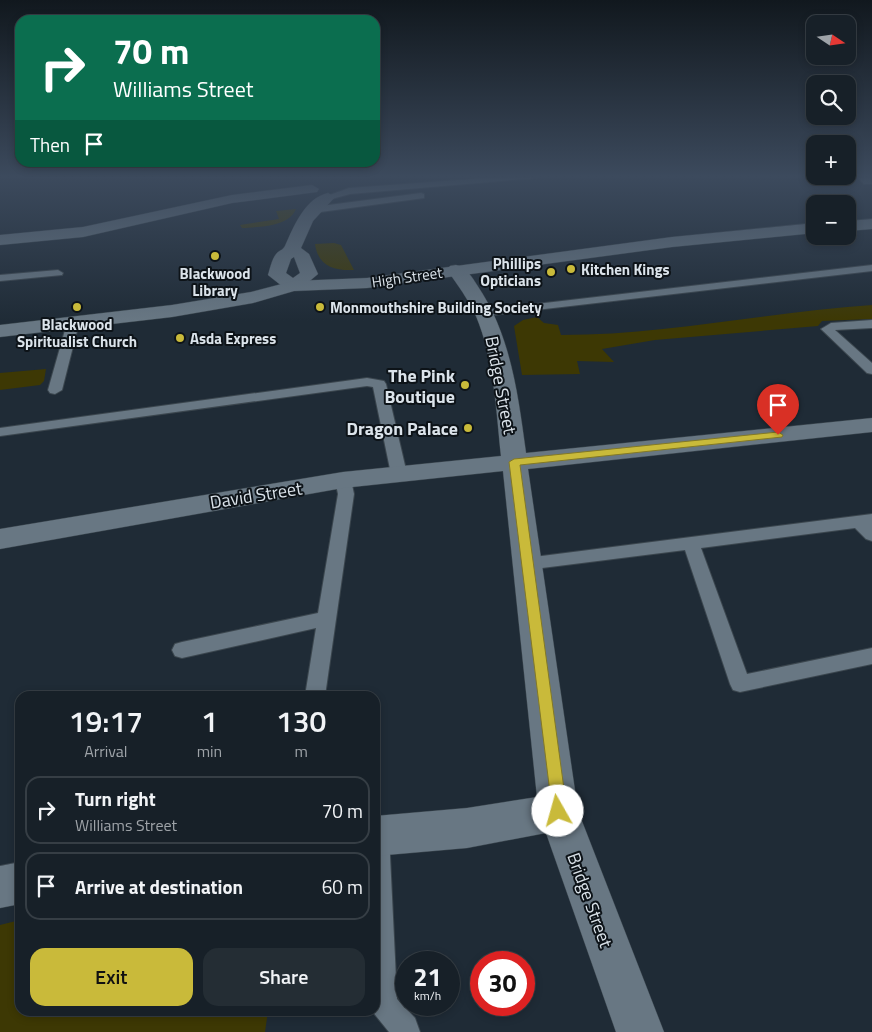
<!DOCTYPE html>
<html lang="en">
<head>
<meta charset="utf-8">
<style>
  body { margin:0; font-family:"Titillium Web",sans-serif; background:#242d34; color:#f1f3f6; height:100vh; display:flex; flex-direction:column; font-size:19px; white-space:nowrap }
  * { box-sizing:border-box; margin:0 }
  p { font-size:16px; color:#9ea3a8 }
  .icon { flex:none; width:28px; height:28px; fill:none; stroke:currentColor; stroke-width:2; stroke-linecap:round; stroke-linejoin:round }
  .map { position:relative; flex:1; overflow:hidden }
  .side { position:absolute; left:15px; top:691px; width:365px; height:325px; display:flex; flex-direction:column; background:#172028; border-radius:15px; box-shadow:0 2px 8px #0003,0 0 0 1px #363e45 }
  .side>* { flex:none }
  .guide { position:absolute; left:15px; top:15px; width:365px; height:152px; border-radius:15px; box-shadow:0 2px 8px #0003,0 0 0 1px #363e45; background:#0b6e4f; color:#fff; overflow:hidden }
  .needle { width:32px; rotate:103deg }
  .controls { position:absolute; left:806px; top:15px; display:grid; gap:10px }
  .controls a { display:grid; place-items:center; width:50px; height:50px; border-radius:10px; background:#172028; box-shadow:0 2px 8px #0003,0 0 0 1px #363e45; font-size:25px }
  .speed { position:absolute; left:395px; top:951px; display:flex; gap:10px; font-size:25px; font-weight:700; text-align:center }
  .speed>* { display:grid; place-content:center; width:65px; height:65px; border-radius:50%; background:#172028; box-shadow:0 2px 8px #0003,0 0 0 1px #363e45; line-height:1 }
  .speed small { font-size:12px; font-weight:400 }
  .speed .limit { border:8px solid #d22; background:#fff; color:#111 }
  .pin { position:absolute; display:grid; place-items:center; width:42px; height:42px; color:#fff; margin:-51px -21px; border-radius:50% 50% 50% 0; rotate:-45deg; box-shadow:0 0 5px #0007 }
  .pin .icon { rotate:45deg }
  .me { position:absolute; width:55px; margin:-28px; rotate:353deg; stroke-linejoin:round; filter:drop-shadow(0 0 4px #0008) }
  .turn { display:flex; align-items:center; gap:18px; height:105px; padding:0 15px; font-size:22px }
  .turn .icon { width:65px; height:65px; stroke-width:2.5 }
  .turn b { display:block; font-size:35px; line-height:42px }
  .then { display:flex; align-items:center; height:48px; padding:0 15px; background:#0003; gap:10px; font-size:19px }
  .eta { display:flex; justify-content:space-evenly; align-items:center; height:85px; text-align:center }
  .eta b { font-size:30px; font-weight:600; line-height:35px }
  .cta { display:flex; gap:10px; margin-top:auto; padding:10px 15px }
  .cta a { flex:1; height:58px; border-radius:15px; background:#c9ba3a; color:#111; font-size:20px; font-weight:600; line-height:58px; text-align:center }
  .cta a+a { background:#242d34; color:#f1f3f6 }
  ul { padding:0; list-style:none }
  li { display:flex; align-items:center; gap:15px; height:68px; margin:0 10px 8px; padding:0 5px; border:2px solid #363e45; border-radius:15px }
  li div { flex:1 }
  li b { display:block; font-size:19px }
  li em { font-style:normal }
  .map>svg:first-child { display:block }
  .green { fill:#3d3804 }
  .lines { fill:none; stroke-linecap:round; stroke-linejoin:round }
  .service-casing { stroke:#3b464e; stroke-width:2 }
  .pedestrian-casing { stroke:#3b464e; stroke-width:2 }
  .minor-casing { stroke:#3b464e; stroke-width:1 }
  .secondary-casing { stroke:#3b464e; stroke-width:1 }
  .service { fill:#687783; fill-rule:evenodd }
  .pedestrian { fill:#687783; fill-rule:evenodd }
  .minor { fill:#687783; fill-rule:evenodd }
  .secondary { fill:#687783; fill-rule:evenodd }
  .route { fill:#c9ba3a; stroke:#837926 }
  .poi-dot { fill:#c9ba3a; stroke:#0d1318; stroke-width:2 }
  .labels { text-anchor:middle; dominant-baseline:central; stroke-width:4; stroke-linejoin:round; paint-order:stroke }
  .far-poi-label { font-size:15px; font-weight:bold; fill:#dbe3ea; stroke:#0d1318; text-anchor:start }
  .far-street-label { font-size:15px; fill:#dbe3ea; stroke:#0d1318 }
  .poi-label { font-size:18px; font-weight:bold; fill:#dbe3ea; stroke:#0d1318; text-anchor:end }
  .street-label { font-size:18px; fill:#dbe3ea; stroke:#0d1318 }
</style>
</head>
<body>
<div class="map">
<svg width="872" height="1032" viewBox="0 0 872 1032">
  <rect width="100%" height="100%" fill="#1f2b36"/>
  <path class="green" d="M296 209C289 227 258 227 242 228L240 225 279 219 276 211Z
    M334 243 341 245 354 270C334 271 318 266 315 244Z
    M872 305V319L822 321 818 326 655 340 602 349 614 362 577 361 580 374 522 375 514 326 523 320 537 317 544 323 558 325 561 335C665 335 768 312 872 305Z
    M46 369 44 381 40 385 0 390V373Z
    M20 920V1011H268L265 1032H0V925Z"/>
  <g class="lines">
    <defs>
      <path id="service" d="M514 176H558L350 194 328 200 324 197 349 188Z
        M421 193 424 194V198L313 213 309 210 313 207Z
        M872 265V271L485 316 479 313 485 310Z
        M58 270 63 273 62 275 0 281V275Z
        M73 320 79 323 62 390 55 394 50 393 48 390 67 323Z
        M872 320V328L835 330 872 363V374L867 373 821 329 831 323Z
        M367 378 384 381 386 384 407 474 404 477H394L391 474 373 387 367 386 0 436V428Z
        M343 475 351 480 354 494 325 696H305L316 628 182 658 175 656 172 650 175 644 182 642 318 613 338 494 335 480Z
        M872 514V541L866 539 855 528 701 548 747 674 872 648V664L740 692 733 690 730 684 685 550 526 570 520 568 517 564 520 560 526 558Z
        M377 823 385 827 389 835 397 999 415 1018 420 1032H389L372 1011H375V824Z"/>
      <path id="pedestrian" d="M856 176H870L872 184H864Z"/>
      <path id="minor" d="M312 185 319 189 317 192 232 203 83 237 0 245V235L83 227 232 195Z
        M328 193 335 197 313 221 301 248 309 254 318 274 299 290H287L268 275C270 269 272 258 277 253 280 250 283 250 285 246 294 226 305 198 328 193ZM294 257 300 273 293 278 286 273 291 259Z
        M456 265C466 267 472 277 477 285 511 335 518 395 526 453L872 418V432L528 469 578 811 664 1032H616L546 833 467 848 375 856V816L467 808 537 797 503 471 343 488 0 549V529L343 472 501 456C496 409 494 359 476 316 468 299 458 285 447 270L450 266Z
        M20 862V904L0 908V866Z"/>
      <path id="secondary" d="M872 219V229L848 231V221Z
        M815 223V233L672 247 367 288 294 291 253 303 172 317 0 337V325L172 305 251 292 293 281 367 278 672 237Z"/>
    </defs>
    <use href="#service" class="service-casing"/>
    <use href="#pedestrian" class="pedestrian-casing"/>
    <use href="#minor" class="minor-casing"/>
    <use href="#secondary" class="secondary-casing"/>
    <use href="#service" class="service"/>
    <use href="#pedestrian" class="pedestrian"/>
    <use href="#minor" class="minor"/>
    <use href="#secondary" class="secondary"/>
  </g>
  <linearGradient id="sky" x2="0" y2="1"><stop stop-color="#11181e"/><stop offset="0.55" stop-color="#3c4a5d"/><stop offset="1" stop-color="#3c4a5d" stop-opacity="0"/></linearGradient>
  <rect width="872" height="321" fill="url(#sky)"/>
  <path class="route" d="M778 432 783 435 782 437 520 465 567 811 564 817 558 819 553 817 509 462 514 459Z"/>
  <g class="poi-dot">
    <circle cx="215" cy="256" r="5"/>
    <circle cx="571" cy="269" r="5"/>
    <circle cx="551" cy="272" r="5"/>
    <circle cx="77" cy="307" r="5"/>
    <circle cx="320" cy="307" r="5"/>
    <circle cx="180" cy="338" r="5"/>
    <circle cx="465" cy="385" r="5"/>
    <circle cx="468" cy="428" r="5"/>
  </g>
  <g class="labels">
    <g class="far-poi-label">
      <text x="541" y="263" text-anchor="end">Phillips<tspan x="541" dy="17">Opticians</tspan></text>
      <text x="581" y="269">Kitchen Kings</text>
      <text x="215" y="273" text-anchor="middle">Blackwood<tspan x="215" dy="17">Library</tspan></text>
      <text x="330" y="307">Monmouthshire Building Society</text>
      <text x="77" y="324" text-anchor="middle">Blackwood<tspan x="77" dy="17">Spiritualist Church</tspan></text>
      <text x="190" y="338">Asda Express</text>
    </g>
    <g class="far-street-label">
      <text transform="translate(407 277) rotate(-8)">High Street</text>
    </g>
    <g class="poi-label">
      <text x="455" y="375">The Pink<tspan x="455" dy="21">Boutique</tspan></text>
      <text x="458" y="428">Dragon Palace</text>
    </g>
    <g class="street-label">
      <text transform="translate(501 385) rotate(79)">Bridge Street</text>
      <text transform="translate(256 495) rotate(-9)">David Street</text>
      <text transform="translate(590 900) rotate(70)">Bridge Street</text>
    </g>
  </g>
</svg>
<div class="controls">
<a><svg class="needle" viewBox="-14 -14 28 28"><path d="M0-13l5 13h-10z" fill="#e53935"/><path d="M0 13l5-13h-10z" fill="#9ea3a8"/></svg></a>
<a><svg class="icon" aria-label="search" viewBox="0 0 24 24"><circle cx="10" cy="10" r="6"/><path d="M15 15l6 6"/></svg></a>
<a>+</a>
<a>−</a>
</div>
<div class="speed"><div>21<small>km/h</small></div><div class="limit">30</div></div>
<div class="pin" style="left:778px;top:435px;background:#d93025"><svg class="icon" aria-label="arrive" viewBox="0 0 24 24"><path d="M6 21V4h12l-3 4 3 4H6"/></svg></div>
<svg class="me" style="left:558px;top:811px" viewBox="-20 -20 40 40"><circle r="19" fill="#fff"/><path d="M0-13L10 11 0 6-10 11z" fill="#c9ba3a"/></svg>
<div class="guide">
<div class="turn"><svg class="icon" aria-label="right" viewBox="0 0 24 24"><path d="M7 20v-9h11M14 6l5 5-5 5"/></svg><div><b>70 m</b>Williams Street</div></div>
<div class="then">Then<svg class="icon" aria-label="arrive" viewBox="0 0 24 24"><path d="M6 21V4h12l-3 4 3 4H6"/></svg></div>
</div>
<section class="side">
<div class="eta">
<div><b>19:17</b><p>Arrival</p></div>
<div><b>1</b><p>min</p></div>
<div><b>130</b><p>m</p></div>
</div>
<ul>
<li><svg class="icon" aria-label="right" viewBox="0 0 24 24"><path d="M7 20v-9h11M14 6l5 5-5 5"/></svg><div><b>Turn right</b><p>Williams Street</p></div><em>70 m</em></li>
<li><svg class="icon" aria-label="arrive" viewBox="0 0 24 24"><path d="M6 21V4h12l-3 4 3 4H6"/></svg><div><b>Arrive at destination</b></div><em>60 m</em></li>
</ul>
<div class="cta"><a>Exit</a><a>Share</a></div>
</section>
</div>
</body>
</html>
